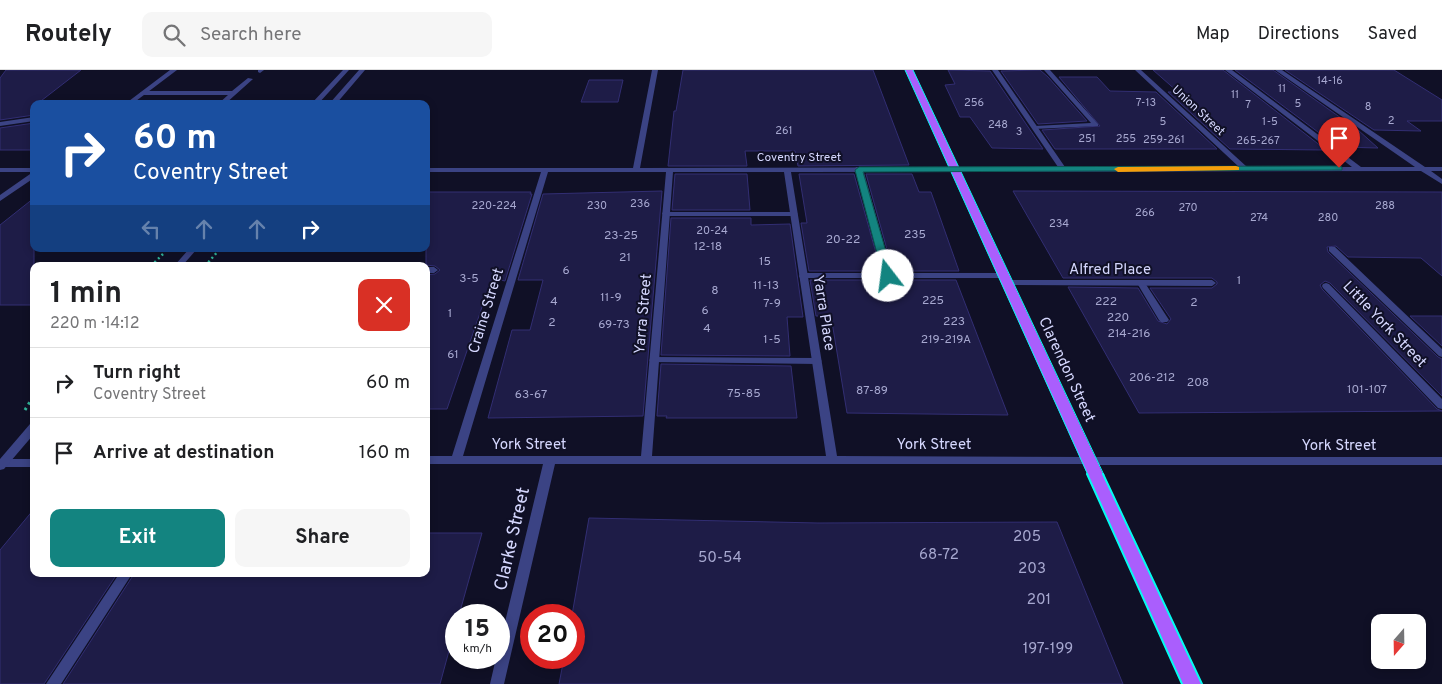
<!DOCTYPE html>
<html lang="en">
<head>
<meta charset="utf-8">
<style>
  body { margin:0; font-family:Overpass,sans-serif; background:#f6f6f6; color:#202124; height:100vh; display:flex; flex-direction:column; font-size:19px; white-space:nowrap }
  * { box-sizing:border-box; margin:0 }
  p { font-size:16px; color:#757577 }
  .icon { flex:none; width:28px; height:28px; fill:none; stroke:currentColor; stroke-width:2; stroke-linecap:round; stroke-linejoin:round }
  .map { position:relative; flex:1; overflow:hidden }
  .drawer { position:absolute; left:30px; top:192px; width:400px; height:315px; display:flex; flex-direction:column; background:#fff; border-radius:10px; box-shadow:0 2px 8px #0003 }
  .drawer>* { flex:none }
  .hud { position:absolute; left:30px; top:30px; width:400px; height:152px; border-radius:10px; box-shadow:0 2px 8px #0003; background:#1a4fa0; color:#fff; overflow:hidden }
  .needle { width:32px; rotate:200deg }
  .fabs { position:absolute; left:1371px; top:544px; display:grid; gap:10px }
  .fabs a { display:grid; place-items:center; width:55px; height:55px; border-radius:10px; background:#fff; box-shadow:0 2px 8px #0003; font-size:25px }
  .speed { position:absolute; left:445px; top:534px; display:flex; gap:10px; font-size:25px; font-weight:700; text-align:center }
  .speed>* { display:grid; place-content:center; width:65px; height:65px; border-radius:50%; background:#fff; box-shadow:0 2px 8px #0003; line-height:1 }
  .speed small { font-size:12px; font-weight:400 }
  .speed .limit { border:8px solid #d22; background:#fff; color:#111 }
  .pin { position:absolute; display:grid; place-items:center; width:42px; height:42px; color:#fff; margin:-51px -21px; border-radius:50% 50% 50% 0; rotate:-45deg; box-shadow:0 0 5px #0007 }
  .pin .icon { rotate:45deg }
  .me { position:absolute; width:55px; margin:-28px; rotate:345deg; stroke-linejoin:round; filter:drop-shadow(0 0 4px #0008) }
  .turn { display:flex; align-items:center; gap:18px; height:105px; padding:0 20px; font-size:22px }
  .turn .icon { width:65px; height:65px; stroke-width:2.5 }
  .turn b { display:block; font-size:35px; line-height:42px }
  .lanes { display:flex; align-items:center; height:48px; padding:0 20px; background:#0003; justify-content:center; gap:25px; direction:ltr }
  .lanes .off { opacity:.35 }
  .round { display:grid; place-items:center; flex:none; width:52px; height:52px; border-radius:10px; background:#f6f6f6 }
  .overview { display:flex; align-items:center; justify-content:space-between; height:85px; padding:0 20px }
  h1 { font-size:30px; font-weight:700; line-height:38px }
  .cta { display:flex; gap:10px; margin-top:auto; padding:10px 20px }
  .cta a { flex:1; height:58px; border-radius:10px; background:#138480; color:#fff; font-size:20px; font-weight:700; line-height:58px; text-align:center }
  .cta a+a { background:#f6f6f6; color:#202124 }
  ul { padding:0; list-style:none }
  li { display:flex; align-items:center; gap:15px; height:70px; padding:0 20px; border-top:1px solid #e0e0e0 }
  li div { flex:1 }
  li b { display:block; font-size:19px }
  li em { font-style:normal }
  header { display:flex; align-items:center; gap:30px; box-sizing:border-box; height:70px; padding:0 25px; background:#fff; border-bottom:1px solid #e0e0e0 }
  header strong { font-size:24px }
  nav { display:flex; gap:28px; margin-inline-start:auto; font-size:18px }
  .search { width:350px; height:45px; background:#f6f6f6; display:flex; align-items:center; gap:12px; box-sizing:border-box; padding:0 18px; border-radius:10px; color:#757577; font-size:19px }
  .map>svg:first-child { display:block }
  .building { fill:#1e1c47; stroke:#322e73 }
  .lines { fill:none; stroke-linecap:round; stroke-linejoin:round }
  .path-far1 { stroke:#31b79b; stroke-width:2.5; stroke-dasharray:2 3; stroke-linecap:butt }
  .path { stroke:#31b79b; stroke-width:3; stroke-dasharray:2.5 4; stroke-linecap:butt }
  .service { fill:#3b4384; fill-rule:evenodd }
  .minor { fill:#3b4384; fill-rule:evenodd }
  .tertiary { fill:#3b4384; fill-rule:evenodd }
  .primary { fill:#aa5efd; fill-rule:evenodd }
  .tram-far1 { stroke:#04fcf0; stroke-width:1 }
  .tram { stroke:#04fcf0; stroke-width:2 }
  .route { fill:#138480; stroke:#0c5653 }
  .slow { fill:#f59e0b }
  .labels { text-anchor:middle; dominant-baseline:central; stroke-width:4; stroke-linejoin:round; paint-order:stroke }
  .far-number-label { font-size:11px; fill:#a7a8d0 }
  .far-street-label { font-size:12px; fill:#d5d7fe; stroke:#101026 }
  .number-label { font-size:12px; fill:#a7a8d0 }
  .street-label { font-size:15px; fill:#d5d7fe; stroke:#101026 }
  .near-number-label { font-size:15px; fill:#a7a8d0 }
  .near-street-label { font-size:18px; fill:#d5d7fe; stroke:#101026 }
</style>
</head>
<body>
<header>
<strong>Routely</strong>
<div class="search"><svg class="icon" aria-label="search" viewBox="0 0 24 24"><circle cx="10" cy="10" r="6"/><path d="M15 15l6 6"/></svg>Search here</div>
<nav><a>Map</a><a>Directions</a><a>Saved</a></nav>
</header>
<div class="map">
<svg width="1442" height="614" viewBox="0 0 1442 614">
  <rect width="100%" height="100%" fill="#101026"/>
  <path class="building" d="M6 0H81L37 34H34V45L0 50V8Z
    M683 0H873L909 95 798 96 795 81H745L747 96H668L674 41H676Z
    M948 0 990 1 1043 79 992 78 970 47H960L945 15 955 14Z
    M1040 0 1048 7 1087 51 1038 54 1001 1Z
    M1153 0H1223L1326 80 1230 79 1168 22H1178Z
    M1235 0H1273L1358 60 1378 78 1338 77Z
    M1285 0H1394L1442 30V51H1407L1421 61 1374 60Z
    M1059 7H1097L1110 21 1156 22 1217 79H1055L1042 60 1100 56Z
    M589 10H623L618 32H581Z
    M34 53V80H0V58Z
    M675 104H747L750 140H672Z
    M799 104H854L881 201H809L801 153H807Z
    M866 104H912L919 122H931L959 201H893Z
    M662 121 643 346 488 348 512 260H530L543 210H518L543 124Z
    M1013 121 1442 122V206L1421 188 1348 187 1336 176 1327 177 1328 182 1438 287 1442 289V326L1330 213 1325 211 1320 215 1322 219 1437 339 1442 341 1139 343 1068 217 1138 218 1158 251 1167 254 1171 249 1150 218H1212L1217 214V212L1212 208H1063Z
    M426 122H531L530 124H532L505 211 492 208 447 339H426V205L435 204 440 200 435 196 426 195Z
    M34 128V235H0V155Z
    M671 148H751V155L790 154 803 247H787L790 286 661 285Z
    M810 210H956L1008 345 847 343 831 246H816Z
    M1410 246H1442V276Z
    M661 294 791 296 797 348H666L667 346H657Z
    M34 439V504H117L44 614H0V480Z
    M589 448 818 453 1057 452 1123 614H559L564 588H574V545H572Z
    M426 463H482L459 545H456V555L440 614H63L134 504H426Z"/>
  <g class="lines">
    <path class="path-far1" d="M151 196 163 184
      M205 196 220 179"/>
    <path class="path" d="M25 340 34 325"/>
    <path class="service" d="M258 0H264L260 3 258 2Z
      M1044 0H1050L1098 54V56L1033 59 1032 58 1035 56 1091 53Z
      M248 8 253 9 225 34H218L228 25H143L140 23 143 21H232Z
      M34 47V51L0 56V52Z
      M856 97 863 99 892 203H1004L1007 204 1008 206 1007 208H800L799 206 800 204 803 203H883L855 99Z
      M663 142H794L798 144 794 146H666L662 144Z
      M1329 177H1335L1442 279V287L1439 286 1329 181Z
      M1141 210 1145 213 1169 250 1167 252H1161L1159 250 1137 213Z
      M1326 213 1329 214 1442 329V339L1438 338 1323 218 1322 216 1323 214Z
      M654 287 817 288 822 291 817 294 651 292 649 290Z
      M119 504H132L61 614H46Z"/>
    <path class="minor" d="M170 0H177L132 34H125Z
      M652 0H658L640 98 1058 97 992 0H998L1065 97H1239L1135 0H1141L1247 97H1352L1225 0H1232L1361 97H1415L1275 0H1282L1425 97H1442V101H1431L1442 109V114L1421 101 791 102 837 386 1089 387 1093 388 1095 391 1093 394H555L504 614H490L496 588H499V577L543 394H426V386H452L541 102H426V98H633ZM548 102H666L641 386H463ZM673 102H784L826 386H652Z
      M0 98H34V108L0 131V125L33 102H0Z
      M426 197H434L438 200 434 203H426Z
      M1008 210H1212L1216 213 1212 216 1005 215 1004 213 1005 211Z
      M0 389H34V397H0Z"/>
    <path class="tertiary" d="M343 0H349L318 34H311Z
      M359 0H365L336 34H329Z
      M189 179H197L182 196H174Z
      M34 353V364L4 399 0 400V389L30 354Z
      M1089 387H1442V395H1089L1085 394 1083 391 1085 388Z"/>
    <path class="primary" d="M905 0H913L1202 614H1182Z"/>
    <path class="tram-far1" d="M905 0 1088 405
      M913 0 1104 405"/>
    <path class="tram" d="M1087 404 1182 614
      M1103 404 1202 614"/>
  </g>
  <path class="route" d="M1339 96 1342 97V100L863 102 893 206 888 209 883 206 855 100 859 97Z"/>
  <path class="slow" d="M1236 96 1239 97V100L1118 102 1114 99 1118 97Z"/>
  <g class="labels">
    <g class="far-number-label">
      <text x="1330" y="11">14-16</text>
      <text x="1282" y="19">11</text>
      <text x="1235" y="25">11</text>
      <text x="974" y="33">256</text>
      <text x="1146" y="33">7-13</text>
      <text x="1298" y="34">5</text>
      <text x="1248" y="35">7</text>
      <text x="1368" y="37">8</text>
      <text x="1391" y="51">2</text>
      <text x="1163" y="52">5</text>
      <text x="1270" y="52">1-5</text>
      <text x="998" y="55">248</text>
      <text x="784" y="61">261</text>
      <text x="1019" y="62">3</text>
      <text x="1087" y="69">251</text>
      <text x="1126" y="69">255</text>
      <text x="1164" y="70">259-261</text>
      <text x="1258" y="71">265-267</text>
      <text x="640" y="134">236</text>
      <text x="494" y="136">220-224</text>
      <text x="597" y="136">230</text>
      <text x="1385" y="136">288</text>
      <text x="1188" y="138">270</text>
      <text x="1145" y="143">266</text>
      <text x="1259" y="148">274</text>
      <text x="1328" y="148">280</text>
      <text x="1059" y="154">234</text>
      <text x="712" y="161">20-24</text>
    </g>
    <g class="far-street-label">
      <text transform="translate(1198 41) rotate(43)">Union Street</text>
      <text x="799" y="88">Coventry Street</text>
    </g>
    <g class="number-label">
      <text x="915" y="165">235</text>
      <text x="621" y="166">23-25</text>
      <text x="843" y="170">20-22</text>
      <text x="708" y="177">12-18</text>
      <text x="625" y="188">21</text>
      <text x="765" y="192">15</text>
      <text x="566" y="201">6</text>
      <text x="469" y="209">3-5</text>
      <text x="1239" y="211">1</text>
      <text x="766" y="216">11-13</text>
      <text x="715" y="221">8</text>
      <text x="611" y="228">11-9</text>
      <text x="933" y="231">225</text>
      <text x="554" y="232">4</text>
      <text x="1106" y="232">222</text>
      <text x="1194" y="233">2</text>
      <text x="772" y="234">7-9</text>
      <text x="705" y="241">6</text>
      <text x="450" y="244">1</text>
      <text x="1118" y="248">220</text>
      <text x="954" y="252">223</text>
      <text x="552" y="253">2</text>
      <text x="614" y="255">69-73</text>
      <text x="707" y="259">4</text>
      <text x="1129" y="264">214-216</text>
      <text x="772" y="270">1-5</text>
      <text x="946" y="270">219-219A</text>
      <text x="453" y="285">61</text>
      <text x="1152" y="308">206-212</text>
      <text x="1198" y="313">208</text>
      <text x="1367" y="320">101-107</text>
      <text x="872" y="321">87-89</text>
      <text x="744" y="324">75-85</text>
      <text x="531" y="325">63-67</text>
    </g>
    <g class="street-label">
      <text x="1110" y="200">Alfred Place</text>
      <text transform="translate(487 241) rotate(-73)">Craine Street</text>
      <text transform="translate(823 243) rotate(81)">Yarra Place</text>
      <text transform="translate(644 244) rotate(-85)">Yarra Street</text>
      <text transform="translate(1384 255) rotate(46)">Little York Street</text>
      <text transform="translate(1066 300) rotate(65)">Clarendon Street</text>
      <text x="529" y="375">York Street</text>
      <text x="934" y="375">York Street</text>
      <text x="1339" y="376">York Street</text>
    </g>
    <g class="near-number-label">
      <text x="1027" y="467">205</text>
      <text x="939" y="485">68-72</text>
      <text x="720" y="488">50-54</text>
      <text x="1032" y="499">203</text>
      <text x="1039" y="530">201</text>
      <text x="1048" y="579">197-199</text>
    </g>
    <g class="near-street-label">
      <text transform="translate(513 469) rotate(-77)">Clarke Street</text>
    </g>
  </g>
</svg>
<div class="fabs">
<a><svg class="needle" viewBox="-14 -14 28 28"><path d="M0-13l5 13h-10z" fill="#e53935"/><path d="M0 13l5-13h-10z" fill="#757577"/></svg></a>
</div>
<div class="speed"><div>15<small>km/h</small></div><div class="limit">20</div></div>
<div class="pin" style="left:1339px;top:98px;background:#d93025"><svg class="icon" aria-label="arrive" viewBox="0 0 24 24"><path d="M6 21V4h12l-3 4 3 4H6"/></svg></div>
<svg class="me" style="left:888px;top:206px" viewBox="-20 -20 40 40"><circle r="19" fill="#fff"/><path d="M0-13L10 11 0 6-10 11z" fill="#138480"/></svg>
<div class="hud">
<div class="turn"><svg class="icon" aria-label="right" viewBox="0 0 24 24"><path d="M7 20v-9h11M14 6l5 5-5 5"/></svg><div><b>60 m</b>Coventry Street</div></div>
<div class="lanes"><svg class="icon off" aria-label="left" viewBox="0 0 24 24"><path d="M17 20v-9H6M10 6l-5 5 5 5"/></svg><svg class="icon off" aria-label="ahead" viewBox="0 0 24 24"><path d="M12 20V5M6 11l6-6 6 6"/></svg><svg class="icon off" aria-label="ahead" viewBox="0 0 24 24"><path d="M12 20V5M6 11l6-6 6 6"/></svg><svg class="icon" aria-label="right" viewBox="0 0 24 24"><path d="M7 20v-9h11M14 6l5 5-5 5"/></svg></div>
</div>
<section class="drawer">
<div class="overview"><div><h1>1 min</h1><p>220 m · 14:12</p></div><a class="round" style="background:#d93025;color:#fff"><svg class="icon" aria-label="close" viewBox="0 0 24 24"><path d="M6 6l12 12M18 6L6 18"/></svg></a></div>
<ul>
<li><svg class="icon" aria-label="right" viewBox="0 0 24 24"><path d="M7 20v-9h11M14 6l5 5-5 5"/></svg><div><b>Turn right</b><p>Coventry Street</p></div><em>60 m</em></li>
<li><svg class="icon" aria-label="arrive" viewBox="0 0 24 24"><path d="M6 21V4h12l-3 4 3 4H6"/></svg><div><b>Arrive at destination</b></div><em>160 m</em></li>
</ul>
<div class="cta"><a>Exit</a><a>Share</a></div>
</section>
</div>
</body>
</html>
